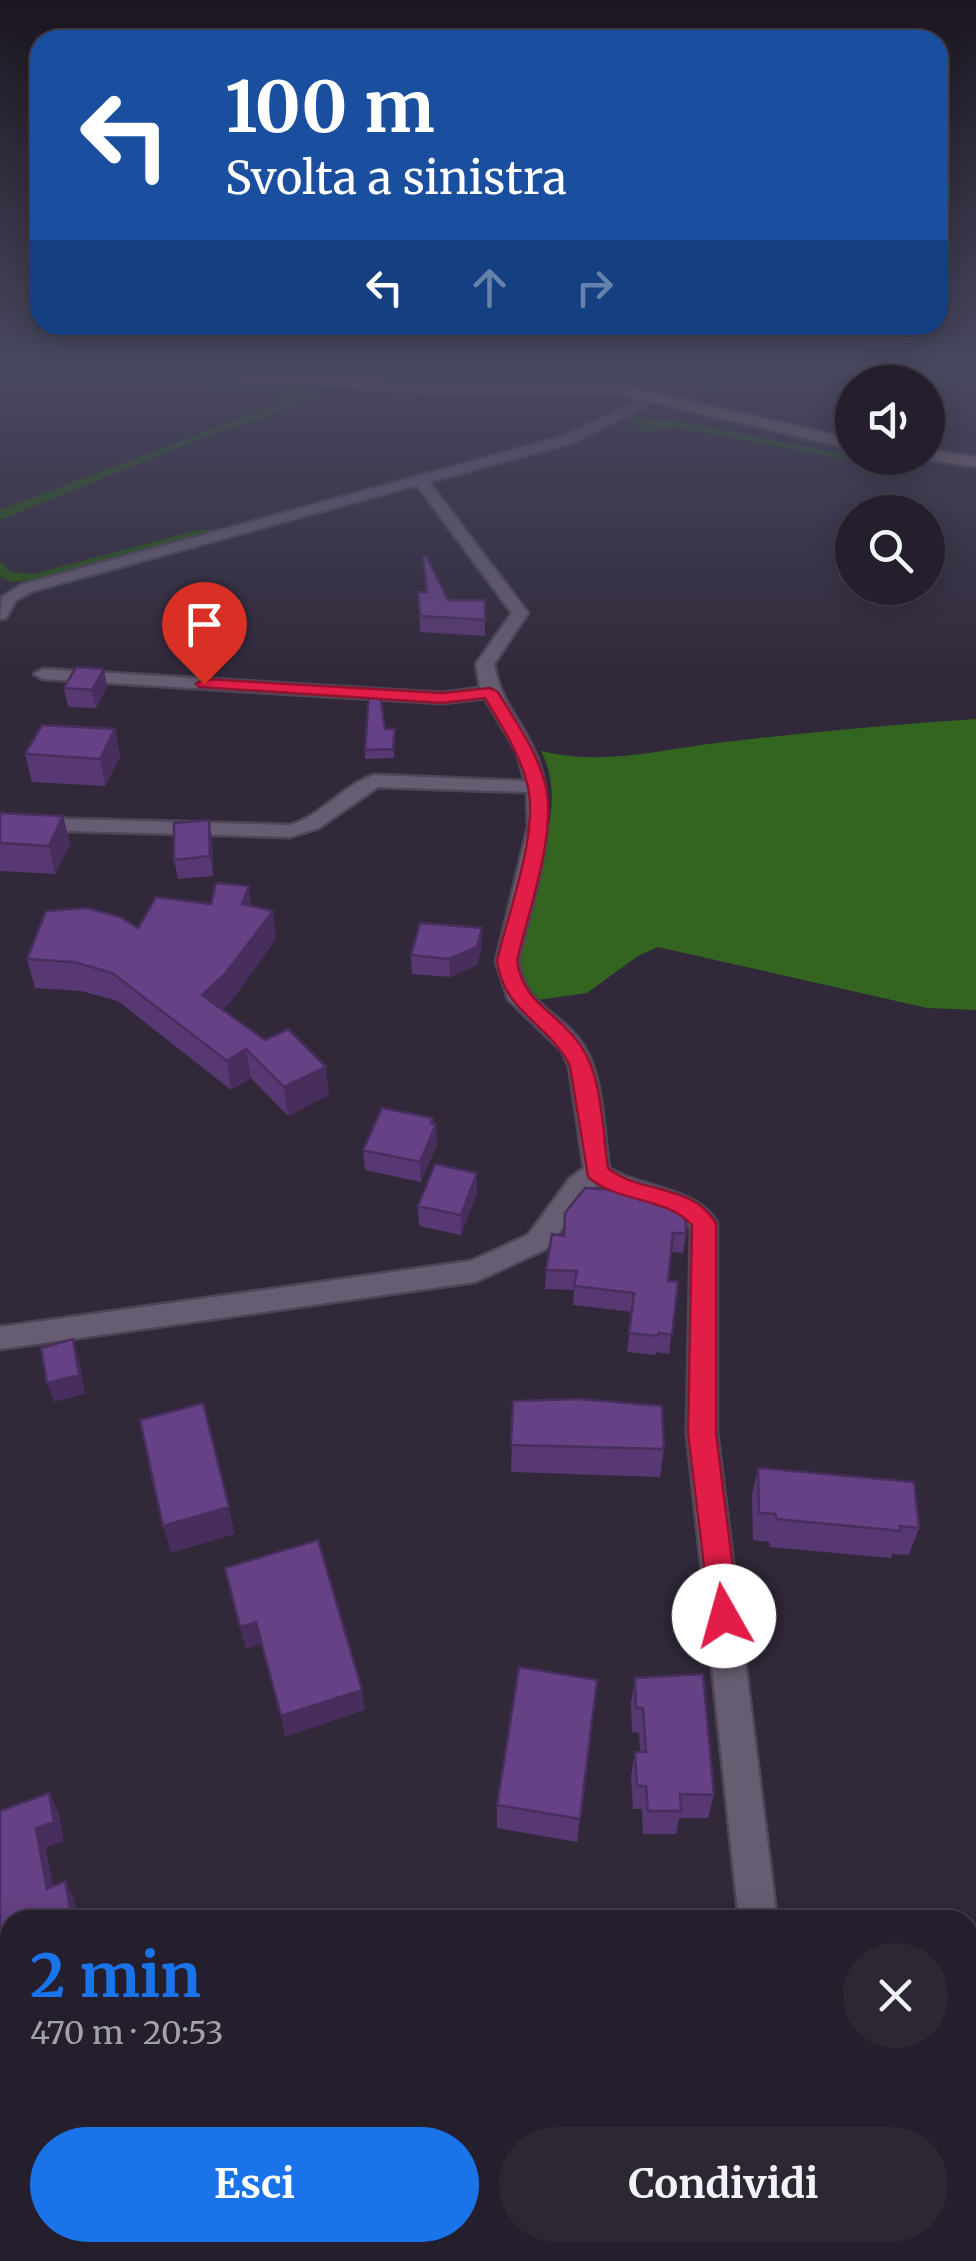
<!DOCTYPE html>
<html lang="it">
<head>
<meta charset="utf-8">
<style>
  body { margin:0; font-family:Merriweather,serif; background:#2d2734; color:#f1f3f6; height:100vh; display:flex; flex-direction:column; font-size:38px; white-space:nowrap }
  * { box-sizing:border-box; margin:0 }
  p { font-size:32px; color:#a3a2a9 }
  .icon { flex:none; width:55px; height:55px; fill:none; stroke:currentColor; stroke-width:2; stroke-linecap:round; stroke-linejoin:round }
  .map { position:relative; flex:1; overflow:hidden }
  .drawer { position:absolute; left:0px; top:1910px; width:978px; height:352px; display:flex; flex-direction:column; background:#251e2c; border-radius:30px 30px 0 0; box-shadow:0 5px 25px #0003,0 0 0 2px #423c48 }
  .drawer>* { flex:none }
  .top-card { position:absolute; left:30px; top:30px; width:918px; height:305px; border-radius:30px; box-shadow:0 5px 25px #0003,0 0 0 2px #423c48; background:#1a4fa0; color:#fff; overflow:hidden }
  .controls { position:absolute; left:835px; top:365px; display:grid; gap:20px }
  .controls a { display:grid; place-items:center; width:110px; height:110px; border-radius:50%; background:#251e2c; box-shadow:0 5px 25px #0003,0 0 0 2px #423c48; font-size:50px }
  .pin { position:absolute; display:grid; place-items:center; width:85px; height:85px; color:#fff; margin:-102px -42px; border-radius:50% 50% 50% 0; rotate:-45deg; box-shadow:0 0 10px #0007 }
  .pin .icon { rotate:45deg }
  .me { position:absolute; width:110px; margin:-55px; rotate:353deg; stroke-linejoin:round; filter:drop-shadow(0 0 8px #0008) }
  .turn { display:flex; align-items:center; gap:35px; height:210px; padding:0 30px; font-size:45px }
  .turn .icon { width:130px; height:130px; stroke-width:2.5 }
  .turn b { display:block; font-size:70px; line-height:85px }
  .lanes { display:flex; align-items:center; height:95px; padding:0 30px; background:#0003; justify-content:center; gap:50px; direction:ltr }
  .lanes .off { opacity:.35 }
  .round { display:grid; place-items:center; flex:none; width:105px; height:105px; border-radius:52px; background:#2d2734 }
  .headline { display:flex; align-items:center; justify-content:space-between; height:170px; padding:0 30px }
  h1 { font-size:60px; font-weight:700; line-height:75px; color:#1a73e8 }
  .cta { display:flex; gap:20px; margin-top:auto; padding:20px 30px }
  .cta a { flex:1; height:115px; border-radius:60px; background:#1a73e8; color:#fff; font-size:40px; font-weight:700; line-height:115px; text-align:center }
  .cta a+a { background:#2d2734; color:#f1f3f6 }
  .map>svg:first-child { display:block }
  .green { fill:#255512 }
  .forest { fill:#336420 }
  .lines { fill:none; stroke-linecap:round; stroke-linejoin:round }
  .street-casing { stroke:#4e4656; stroke-width:5 }
  .secondary-casing { stroke:#4e4656; stroke-width:5 }
  .street { fill:#675d72; fill-rule:evenodd }
  .secondary { fill:#896c76; fill-rule:evenodd }
  .wall { fill:#583872 }
  .shaded-wall { fill:#472e5d }
  .building { fill:#664185; stroke:#472e5d; stroke-width:2.5 }
  .route { fill:#e11d48; stroke:#92132f; stroke-width:2.5 }
</style>
</head>
<body>
<div class="map">
<svg width="976" height="2261" viewBox="0 0 976 2261">
  <rect width="100%" height="100%" fill="#31283a"/>
  <path class="green" d="M0 368 335 386 268 417 208 436 0 520V510L297 397 280 396 284 389 0 373Z
    M632 417 682 422 898 465 894 468 674 427 644 432 631 421Z
    M219 529 37 579 10 582 0 576V562L12 572 33 574 194 531Z"/>
  <path class="forest" d="M976 719V1010L927 1008 658 947 638 956 587 993 537 1000C527 984 519 968 519 949 521 884 574 815 541 751 598 765 651 752 708 744 797 733 887 725 976 719Z"/>
  <g class="lines">
    <defs>
      <path id="street" d="M655 393 666 396 575 442 429 482 528 613 494 664C501 705 522 720 536 755 563 821 533 895 518 961 527 1010 560 1010 583 1045 604 1078 603 1130 609 1168 641 1189 697 1187 717 1223V1433L777 1920H739L687 1433 691 1227 683 1220 597 1185 546 1249 475 1282 0 1349V1327L471 1261 528 1235 570 1178 584 1168 569 1066 562 1051 508 999 496 961 528 827 527 792 378 787 319 828 289 837 32 830 22 824 32 818 289 825C322 817 342 784 375 775L525 781 517 752 485 698 442 703 43 679 34 674 43 669 442 693 480 688 476 664 512 613 417 485 33 591 16 600 6 618 0 619 2 597 21 585 565 436Z
        M816 2252H860L862 2261H818Z"/>
      <path id="secondary" d="M67 366H151L461 385H622L852 439V449L622 395H461L74 370Z
        M928 450 976 457V467L922 459 928 458Z"/>
    </defs>
    <use href="#street" class="street-casing"/>
    <use href="#secondary" class="secondary-casing"/>
    <use href="#street" class="street"/>
    <use href="#secondary" class="secondary"/>
  </g>
  <path class="wall" d="M401 366H468L452 381 402 375Z
    M494 366H573L545 375 524 367 493 378Z
    M622 366H774L692 394 665 384 658 390 621 381Z
    M965 366H976V373Z
    M423 557 448 600H485V636L420 632 418 592H426Z
    M104 669 107 687 96 708 68 707 64 688Z
    M115 729 120 757 105 786 32 782 25 754Z
    M395 729 394 758 365 759V750Z
    M0 813 63 816 70 844 55 874 0 871Z
    M209 820 212 839 213 876 178 879 174 860Z
    M211 904 252 906 276 939 229 1004 222 1010 329 1095 288 1116 251 1078 231 1090 118 1001 81 991 35 988 27 959 138 928Z
    M482 928V946L477 965 450 977 412 974 411 955Z
    M433 1118 437 1144 421 1182 365 1170 363 1150Z
    M477 1193 461 1235 419 1226 418 1206Z
    M672 1209 686 1233 683 1253 671 1252 668 1281 678 1282 669 1354 656 1352V1355L627 1352 632 1312 573 1305 574 1290 545 1289 546 1270 564 1236Z
    M513 1401 664 1449 660 1477 511 1472Z
    M758 1468 919 1528 909 1555 892 1554 891 1558 770 1547 769 1542 753 1540 752 1495Z
    M635 1678 714 1795 708 1818H679L676 1834H643L642 1809H633L631 1776 635 1752H640L639 1733 632 1732 631 1703Z
    M597 1680 577 1842 497 1828V1805Z"/>
  <path class="shaded-wall" d="M452 366H468L452 381Z
    M494 366H524L493 378Z
    M545 366H573L545 375Z
    M662 366H667L665 384 658 390 660 368Z
    M712 366H774L692 394 694 372Z
    M104 669 107 687 96 708 92 690Z
    M115 729 120 757 105 786 100 759Z
    M63 816 70 844 55 874 49 846Z
    M209 820 212 839 213 876 210 856Z
    M249 886 253 915 242 904Z
    M273 911 276 939 229 1004 207 1024 202 995Z
    M482 928V946L477 965 450 977 449 959Z
    M246 1049 251 1078 231 1090 227 1061Z
    M326 1067 329 1095 288 1116 284 1087Z
    M433 1118V1131L436 1124 437 1144 421 1182 420 1162Z
    M477 1173V1193L461 1235V1215Z
    M73 1339 79 1359 85 1394 54 1402 47 1383Z
    M229 1507 235 1534 171 1553 163 1526Z
    M256 1622 261 1644 246 1649 240 1627Z
    M362 1690 365 1710 285 1737 281 1716Z
    M49 1793 59 1813 64 1841 46 1847 57 1907 47 1889 36 1828Z
    M65 1881 75 1900 79 1920H54Z
    M10 2066V2086L0 2090V2070Z
    M45 2252H88L70 2261H27Z
    M103 2252H130L138 2261H117L116 2260 111 2261Z
    M182 2252H204L191 2259V2261H174Z"/>
  <path class="building" d="M678 366H712L694 372Z
    M426 556 448 600H485V620L420 616 418 592H427L423 557Z
    M76 667 104 669 92 690 64 688Z
    M369 693 380 694 385 729H395L393 749 365 750Z
    M42 725 115 729 100 759 25 754Z
    M0 813 63 816 49 846 0 843Z
    M209 820 210 856 174 860V823Z
    M216 883 249 886 242 904 273 911 224 975 202 995 265 1040 288 1029 326 1067 284 1087 246 1049 227 1061 112 973 74 962 27 959 46 911 87 908 120 917 138 928 156 897 211 904Z
    M420 923 482 928 477 947 449 959 411 955Z
    M382 1108 433 1118 431 1123 436 1124 420 1162 363 1150Z
    M435 1164 477 1173 461 1215 418 1206Z
    M585 1188 655 1192 667 1197 672 1209 686 1210V1233H673L668 1281 678 1282 672 1335 659 1333 658 1336 629 1333 634 1293 574 1286 577 1271 546 1270 552 1234 564 1236 565 1213Z
    M73 1339 79 1375 47 1383 41 1348Z
    M580 1399 662 1406 664 1449 511 1445 513 1401Z
    M203 1403 229 1507 163 1526 140 1420Z
    M758 1468 914 1482 919 1528 900 1526 901 1531 777 1519 775 1514 759 1513Z
    M318 1540 362 1690 281 1716 256 1622 240 1627 225 1568Z
    M519 1667 597 1680 580 1819 497 1805Z
    M703 1674 714 1795 680 1794 681 1811H648L646 1786H637L635 1752H646L643 1708H636L635 1678Z
    M49 1793 54 1822 36 1828 47 1889 65 1881 71 1913 54 1920H10V2066L0 2070V1811Z
    M25 2252H45L27 2261Z
    M114 2252H127L115 2258Z
    M129 2252H182V2257L174 2261H131Z"/>
  <linearGradient id="sky" x2="0" y2="1"><stop stop-color="#1b1620"/><stop offset="0.54" stop-color="#484860"/><stop offset="1" stop-color="#484860" stop-opacity="0"/></linearGradient>
  <rect width="976" height="683" fill="url(#sky)"/>
  <path class="route" d="M204 679 442 693 490 688 498 692C516 722 536 750 545 783 558 832 528 912 517 961 524 1006 559 1012 581 1046 603 1078 602 1130 608 1168 639 1194 692 1183 716 1223V1433L739 1616 735 1626 724 1630 714 1626 710 1616 688 1433 692 1225C665 1196 617 1203 588 1177L570 1066C549 1023 504 1013 497 961 508 912 540 831 527 783 519 752 501 725 485 698L442 703 199 687 196 684Z"/>
</svg>
<div class="controls">
<a><svg class="icon" aria-label="sound" viewBox="0 0 24 24"><path d="M4 9h4l5-4v14l-5-4H4zM17 9q2 3 0 6"/></svg></a>
<a><svg class="icon" aria-label="search" viewBox="0 0 24 24"><circle cx="10" cy="10" r="6"/><path d="M15 15l6 6"/></svg></a>
</div>
<div class="pin" style="left:204px;top:684px;background:#d93025"><svg class="icon" aria-label="arrive" viewBox="0 0 24 24"><path d="M6 21V4h12l-3 4 3 4H6"/></svg></div>
<svg class="me" style="left:724px;top:1616px" viewBox="-20 -20 40 40"><circle r="19" fill="#fff"/><path d="M0-13L10 11 0 6-10 11z" fill="#e11d48"/></svg>
<div class="top-card">
<div class="turn"><svg class="icon" aria-label="left" viewBox="0 0 24 24"><path d="M17 20v-9H6M10 6l-5 5 5 5"/></svg><div><b>100 m</b>Svolta a sinistra</div></div>
<div class="lanes"><svg class="icon" aria-label="left" viewBox="0 0 24 24"><path d="M17 20v-9H6M10 6l-5 5 5 5"/></svg><svg class="icon off" aria-label="ahead" viewBox="0 0 24 24"><path d="M12 20V5M6 11l6-6 6 6"/></svg><svg class="icon off" aria-label="right" viewBox="0 0 24 24"><path d="M7 20v-9h11M14 6l5 5-5 5"/></svg></div>
</div>
<section class="drawer">
<div class="headline"><div><h1>2 min</h1><p>470 m · 20:53</p></div><a class="round"><svg class="icon" aria-label="close" viewBox="0 0 24 24"><path d="M6 6l12 12M18 6L6 18"/></svg></a></div>
<div class="cta"><a>Esci</a><a>Condividi</a></div>
</section>
</div>
</body>
</html>
